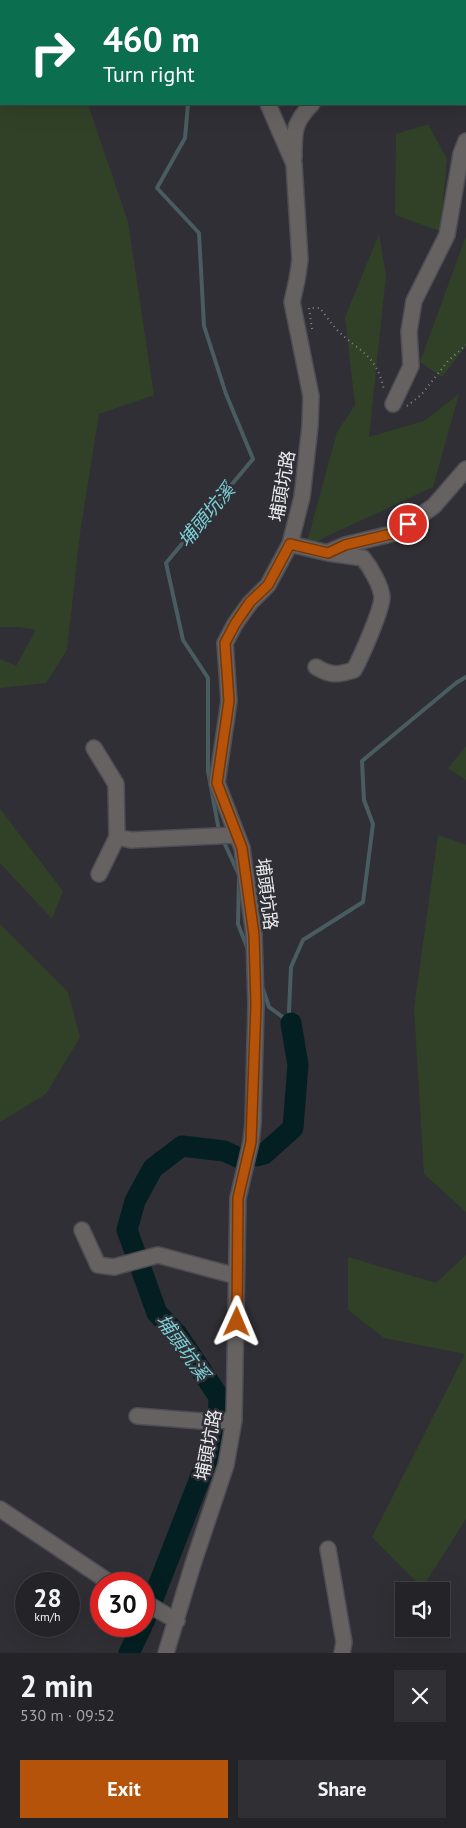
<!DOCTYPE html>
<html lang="en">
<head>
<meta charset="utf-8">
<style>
  body { margin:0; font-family:"PT Sans","Noto Sans TC",sans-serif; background:#2f2f34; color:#f1f3f6; height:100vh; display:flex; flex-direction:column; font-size:19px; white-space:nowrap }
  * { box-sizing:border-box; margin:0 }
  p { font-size:16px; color:#a3a4a8 }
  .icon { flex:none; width:28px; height:28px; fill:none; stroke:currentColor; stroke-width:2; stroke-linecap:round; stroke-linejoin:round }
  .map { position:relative; height:1653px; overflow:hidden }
  .details { display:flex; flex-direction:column; background:#232328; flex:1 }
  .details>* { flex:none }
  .guide { position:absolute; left:0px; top:0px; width:466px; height:105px; box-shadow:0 5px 20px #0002,0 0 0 1px #404045; background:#0b6e4f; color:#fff; overflow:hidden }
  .buttons { position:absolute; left:395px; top:1582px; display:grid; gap:10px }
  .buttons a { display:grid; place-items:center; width:55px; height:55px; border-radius:0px; background:#232328; box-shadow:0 5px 20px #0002,0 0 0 1px #404045; font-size:25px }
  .speed { position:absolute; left:15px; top:1572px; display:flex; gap:10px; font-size:25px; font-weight:700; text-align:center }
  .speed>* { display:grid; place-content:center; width:65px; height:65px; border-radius:50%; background:#232328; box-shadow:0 5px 20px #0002,0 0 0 1px #404045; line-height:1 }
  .speed small { font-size:12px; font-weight:400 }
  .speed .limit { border:8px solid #d22; background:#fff; color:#111 }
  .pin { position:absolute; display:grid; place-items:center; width:42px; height:42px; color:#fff; margin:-21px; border:2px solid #fff; border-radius:50%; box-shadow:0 1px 5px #0007 }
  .me { position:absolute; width:55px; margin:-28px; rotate:1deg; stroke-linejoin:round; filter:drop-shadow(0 0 4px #0008) }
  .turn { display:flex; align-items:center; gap:18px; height:105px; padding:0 20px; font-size:22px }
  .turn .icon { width:65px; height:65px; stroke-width:2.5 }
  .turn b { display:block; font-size:35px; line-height:42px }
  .round { display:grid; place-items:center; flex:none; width:52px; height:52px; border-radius:0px; background:#2f2f34 }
  .summary { display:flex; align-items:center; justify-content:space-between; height:85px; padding:0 20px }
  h1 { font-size:30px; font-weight:800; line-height:38px }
  .action { display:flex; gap:10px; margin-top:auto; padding:10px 20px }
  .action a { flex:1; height:58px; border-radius:0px; background:#b45309; color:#fff; font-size:20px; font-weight:800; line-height:58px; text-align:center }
  .action a+a { background:#2f2f34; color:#f1f3f6 }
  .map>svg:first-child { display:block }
  .green { fill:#314127 }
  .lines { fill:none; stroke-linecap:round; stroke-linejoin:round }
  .stream { stroke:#495c5f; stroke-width:4 }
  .river { stroke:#041f21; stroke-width:21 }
  .minor-casing { stroke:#4d4d53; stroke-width:18 }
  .path { stroke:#85868b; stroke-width:2; stroke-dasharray:1 4; stroke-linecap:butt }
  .minor { stroke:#666262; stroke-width:15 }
  .route-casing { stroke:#753606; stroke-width:12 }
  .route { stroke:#b45309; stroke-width:9 }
  .labels { text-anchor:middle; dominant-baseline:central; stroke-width:5; stroke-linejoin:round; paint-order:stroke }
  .street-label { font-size:18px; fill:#eaebef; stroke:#2f2f35 }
  .water-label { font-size:19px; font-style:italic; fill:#79cfd6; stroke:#2f2f35 }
</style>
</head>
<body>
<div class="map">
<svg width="466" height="1653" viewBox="0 0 466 1653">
  <rect width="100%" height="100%" fill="#2f2f35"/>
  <path class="green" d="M0 0H73L1 1V104H88L128 222 154 395 99 414 80 533 67 650 46 683 0 688V659L16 666 36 630 19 627H0Z
    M428 124 447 159 440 231 395 215 396 134Z
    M379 234 386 275 369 437 424 421 459 394 433 487 306 546 337 432 355 405 345 317Z
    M466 236V346L442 377 420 362Z
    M466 746V780L448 768Z
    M0 809 63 891 52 919 0 863Z
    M438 835 466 845V1212L424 1174 414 1008Z
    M0 924 68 992 80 1037 46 1094 0 1122Z
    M466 1255V1519L422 1588 372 1537 465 1354 384 1338 348 1310V1257L436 1283Z"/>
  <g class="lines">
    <path class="stream" d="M188 104 185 138 157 188 199 233 204 326 226 394 253 459 166 563 183 640 208 678V771L219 831
      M223 840 239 875 238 924 247 947
      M263 989 269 1007 291 1023
      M291 1023 289 1011 291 967 303 940 363 902 373 824 364 800 362 761 456 683 466 677"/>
    <path class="river" d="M257 1156 264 1154 293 1128 298 1065 291 1023
      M144 1622 218 1432 219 1397 177 1334 157 1313 127 1230 135 1201 153 1168 182 1146 224 1151 244 1160
      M129 1653 142 1626"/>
    <defs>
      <path id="minor" d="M205 0 206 1
        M294 158C294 132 293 123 312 104
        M393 404 411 366 409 331 414 301 447 235 461 154 466 141
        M290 544 328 553 363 558C370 567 381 585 382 597 382 610 361 657 354 670 338 675 331 676 316 667
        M329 552 345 545 395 533 434 506 466 469
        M94 748 116 784 117 837 131 840 237 835
        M99 874 117 837
        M82 1230 98 1265 114 1267 158 1255 236 1276
        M137 1416 201 1421 234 1420
        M0 1509 112 1584
        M328 1549 344 1642 342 1653
        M144 1602 177 1621
        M166 1653 193 1564 226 1465 234 1420 238 1198 251 1142 253 1123 256 1005 254 935 242 848 217 783 229 701 225 643 235 624 250 603 268 585 290 544 302 497 310 426 311 396 292 302 297 280 300 260 294 164 268 104"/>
    </defs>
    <use href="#minor" class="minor-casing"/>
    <path class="path" d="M312 329 309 308H320C325 315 331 323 337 330 360 353 376 353 384 390
      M407 406 421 395 448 361 466 345"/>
    <use href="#minor" class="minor"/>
  </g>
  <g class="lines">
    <defs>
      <path id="route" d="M237 1322 238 1198 251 1142 256 1005 254 935 242 848 217 783 229 701 225 643 235 624 250 602 268 585 290 544 328 553 345 545 395 533 408 524"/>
    </defs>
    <use href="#route" class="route-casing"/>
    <use href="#route" class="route"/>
  </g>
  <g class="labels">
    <g class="street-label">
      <text transform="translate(282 486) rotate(-80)">埔頭坑路</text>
      <text transform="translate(267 894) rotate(83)">埔頭坑路</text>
      <text transform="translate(208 1445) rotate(-79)">埔頭坑路</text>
    </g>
    <g class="water-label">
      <text transform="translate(206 515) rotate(-50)">埔頭坑溪</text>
      <text transform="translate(183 1347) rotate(54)">埔頭坑溪</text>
    </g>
  </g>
</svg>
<div class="buttons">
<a><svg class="icon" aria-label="sound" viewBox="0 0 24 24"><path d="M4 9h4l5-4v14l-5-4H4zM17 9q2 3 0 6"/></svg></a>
</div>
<div class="speed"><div>28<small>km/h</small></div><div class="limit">30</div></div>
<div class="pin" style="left:408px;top:524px;background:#d93025"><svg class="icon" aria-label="arrive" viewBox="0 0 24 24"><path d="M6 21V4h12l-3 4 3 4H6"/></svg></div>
<svg class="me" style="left:237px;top:1322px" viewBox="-20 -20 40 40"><path d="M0-17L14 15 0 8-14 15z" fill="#b45309" stroke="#fff" stroke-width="4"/></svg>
<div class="guide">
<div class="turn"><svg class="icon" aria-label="right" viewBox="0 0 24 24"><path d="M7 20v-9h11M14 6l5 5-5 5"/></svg><div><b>460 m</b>Turn right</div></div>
</div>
</div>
<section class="details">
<div class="summary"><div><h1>2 min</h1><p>530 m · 09:52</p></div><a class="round"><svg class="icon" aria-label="close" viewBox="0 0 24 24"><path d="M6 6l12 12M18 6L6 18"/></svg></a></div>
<div class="action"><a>Exit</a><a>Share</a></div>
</section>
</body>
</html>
